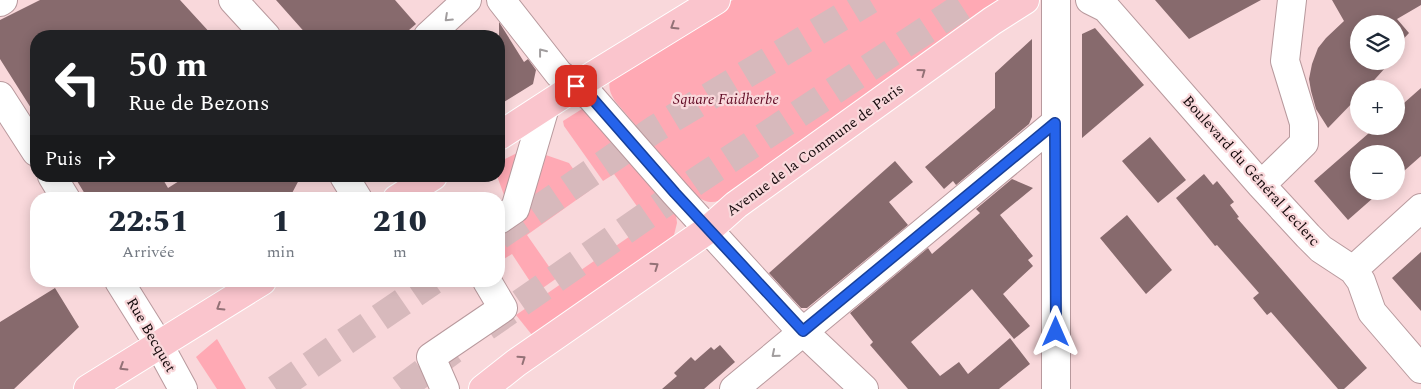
<!DOCTYPE html>
<html lang="fr">
<head>
<meta charset="utf-8">
<style>
  body { margin:0; font-family:Spectral,serif; background:#f2f2f3; color:#1f2937; height:100vh; display:flex; flex-direction:column; font-size:19px; white-space:nowrap }
  * { box-sizing:border-box; margin:0 }
  p { font-size:16px; color:#747a83 }
  .icon { flex:none; width:28px; height:28px; fill:none; stroke:currentColor; stroke-width:2; stroke-linecap:round; stroke-linejoin:round }
  .map { position:relative; flex:1; overflow:hidden }
  .drawer { position:absolute; left:30px; top:192px; width:475px; height:95px; display:flex; flex-direction:column; background:#fff; border-radius:20px; box-shadow:0 2px 12px #0003 }
  .drawer>* { flex:none }
  .hud { position:absolute; left:30px; top:30px; width:475px; height:152px; border-radius:20px; box-shadow:0 2px 12px #0003; background:#202124; color:#fff; overflow:hidden }
  .fabs { position:absolute; left:1350px; top:15px; display:grid; gap:10px }
  .fabs a { display:grid; place-items:center; width:55px; height:55px; border-radius:50%; background:#fff; box-shadow:0 2px 12px #0003; font-size:25px }
  .pin { position:absolute; display:grid; place-items:center; width:42px; height:42px; color:#fff; margin:-21px; border-radius:10px; box-shadow:0 2px 8px #0006 }
  .me { position:absolute; width:55px; margin:-28px; rotate:0deg; stroke-linejoin:round; filter:drop-shadow(0 0 4px #0008) }
  .turn { display:flex; align-items:center; gap:18px; height:105px; padding:0 15px; font-size:22px }
  .turn .icon { width:65px; height:65px; stroke-width:2.5 }
  .turn b { display:block; font-size:35px; line-height:42px }
  .then { display:flex; align-items:center; height:48px; padding:0 15px; background:#0003; gap:10px; font-size:19px }
  .eta { display:flex; justify-content:space-evenly; align-items:center; height:85px; text-align:center }
  .eta b { font-size:30px; font-weight:800; line-height:35px }
  .map>svg:first-child { display:block }
  .green { fill:#ffa9b4 }
  .building { fill:#876a6d }
  .lines { fill:none; stroke-linecap:round; stroke-linejoin:round }
  .highway-tunnel { stroke:#d7b9bc; stroke-width:28; stroke-dasharray:28 14; stroke-linecap:butt }
  .minor-casing { stroke:#b8999d; stroke-width:30 }
  .major-casing { stroke:#fff; stroke-width:30 }
  .minor { stroke:#fff; stroke-width:28 }
  .major { stroke:#fac5cd; stroke-width:28 }
  .oneway { stroke:#a19d9e }
  .oneway2 { stroke:#937176 }
  .route-casing { stroke:#184099; stroke-width:12 }
  .route { stroke:#2563eb; stroke-width:9 }
  .labels { text-anchor:middle; dominant-baseline:central; stroke-width:4.5; stroke-linejoin:round; paint-order:stroke }
  .park-label { font-size:15px; font-style:italic; fill:#630e27; stroke:#f9d8db }
  .street-label { font-size:15px; fill:#150a0c; stroke:#f9d8db }
</style>
</head>
<body>
<div class="map">
<svg width="1421" height="389" viewBox="0 0 1421 389">
  <rect width="100%" height="100%" fill="#f9d8db"/>
  <path class="green" d="M733 0H1000L741 188C722 198 715 210 695 195L615 101C609 92 608 86 611 76Z
    M582 109 586 111 676 215 677 223 674 235 532 335 516 315 649 223 614 174 603 181 564 126 563 121Z
    M519 152 510 191 504 195 497 176H499V162Z
    M540 153 569 163 589 191 527 235 557 278 537 292 512 254 499 262V233Z
    M217 339 246 389H217L196 357Z"/>
  <path class="building" d="M40 0H180L213 36H36V116L0 59V20Z
    M276 0H395L416 24 402 36H308Z
    M1155 0H1261L1189 39Z
    M1332 0H1421V5L1397 19 1409 33 1396 47V24H1359V61H1383L1382 63 1386 67 1366 89H1359V96L1328 128 1316 109 1311 91 1309 79 1312 64 1318 48 1326 38 1344 21Z
    M499 22 524 62 528 59 536 70 533 84 499 105Z
    M1095 28 1144 85 1082 138V34Z
    M1032 39V117L1029 124 956 185 953 181 944 189 925 167 995 108V73Z
    M1421 88V156L1396 178V154H1359V191H1381L1348 220 1314 181 1377 126H1396V110Z
    M1150 137 1186 180 1158 203 1122 161Z
    M895 161 913 182 889 202 908 225 807 308H801L769 273Z
    M1204 174 1213 185 1217 181 1234 202 1230 205 1239 217 1237 218 1367 368 1344 389H1338L1271 312 1267 315 1253 298 1259 293 1217 245 1215 246 1176 198Z
    M74 176H161L168 188 187 176H301L289 199H88Z
    M1012 179 1033 188 1000 215 1033 256 1028 260 1033 266 1003 294 1030 326 1014 339 972 289 911 342 940 376 959 362 968 374 1010 338 1030 364 999 389H908L870 345 873 342 850 313 928 248 932 254 980 213 976 209Z
    M1127 215 1172 270 1146 294 1100 238Z
    M1421 252V311L1392 278Z
    M55 288 79 327 14 389H0V322Z
    M720 345 735 362 704 389H662L677 376 674 373 691 357 695 361 711 347 714 350Z"/>
  <g class="lines">
    <path class="highway-tunnel" d="M499 236 655 129 870 0
      M486 327 698 180 972 0
      M276 389 433 281
      M401 389 453 350"/>
    <defs>
      <path id="minor" d="M233 0 266 36
        M501 0 559 74 591 97 675 193 792 321 864 389
        M1056 0V389
        M1090 0 1106 8 1261 185 1308 236 1321 249 1353 270 1361 281 1372 312 1421 369
        M0 2 3 0
        M428 36 467 0
        M0 96 36 152
        M52 176 66 199
        M344 176 358 199
        M1261 185 1304 143V123L1285 61 1292 0
        M499 220 515 209 545 107
        M1353 270 1421 208
        M119 281 159 345 183 389
        M445 389 431 357 503 308 487 281
        M734 389 1055 123"/>
      <path id="major" d="M499 136 576 86 716 0
        M397 199 433 176
        M88 389 262 281
        M483 389 516 363 709 229 736 205 992 21 1025 0"/>
    </defs>
    <use href="#minor" class="minor-casing"/>
    <use href="#major" class="major-casing"/>
    <use href="#minor" class="minor"/>
    <use href="#major" class="major"/>
  </g>
  <defs><path id="oneway-chevron" d="M-2-3.5L2.5 0L-2 3.5" fill="none" stroke-width="1.6" stroke-linecap="round" stroke-linejoin="round" transform="scale(1.25)"/></defs>
  <g class="oneway">
    <use href="#oneway-chevron" transform="translate(448 18) rotate(137)"/>
    <use href="#oneway-chevron" transform="translate(542 52) rotate(-128)"/>
    <use href="#oneway-chevron" transform="translate(775 354) rotate(140)"/>
  </g>
  <g class="oneway2">
    <use href="#oneway-chevron" transform="translate(674 26) rotate(148)"/>
    <use href="#oneway-chevron" transform="translate(922 72) rotate(-36)"/>
    <use href="#oneway-chevron" transform="translate(655 266) rotate(-35)"/>
    <use href="#oneway-chevron" transform="translate(220 307) rotate(148)"/>
    <use href="#oneway-chevron" transform="translate(522 359) rotate(-35)"/>
    <use href="#oneway-chevron" transform="translate(123 367) rotate(148)"/>
  </g>
  <g class="lines">
    <defs>
      <path id="route" d="M576 86 591 97 675 193 803 331 1055 123 1056 332"/>
    </defs>
    <use href="#route" class="route-casing"/>
    <use href="#route" class="route"/>
  </g>
  <g class="labels">
    <g class="park-label">
      <text x="726" y="99">Square Faidherbe</text>
    </g>
    <g class="street-label">
      <text transform="translate(815 150) rotate(-36)">Avenue de la Commune de Paris</text>
      <text transform="translate(1251 171) rotate(48)">Boulevard du Général Leclerc</text>
      <text transform="translate(151 335) rotate(60)">Rue Becquet</text>
    </g>
  </g>
</svg>
<div class="fabs">
<a><svg class="icon" aria-label="layers" viewBox="0 0 24 24"><path d="M12 4l9 5-9 5-9-5zM3 14l9 5 9-5"/></svg></a>
<a>+</a>
<a>−</a>
</div>
<div class="pin" style="left:576px;top:86px;background:#d93025"><svg class="icon" aria-label="arrive" viewBox="0 0 24 24"><path d="M6 21V4h12l-3 4 3 4H6"/></svg></div>
<svg class="me" style="left:1056px;top:332px" viewBox="-20 -20 40 40"><path d="M0-17L14 15 0 8-14 15z" fill="#2563eb" stroke="#fff" stroke-width="4"/></svg>
<div class="hud">
<div class="turn"><svg class="icon" aria-label="left" viewBox="0 0 24 24"><path d="M17 20v-9H6M10 6l-5 5 5 5"/></svg><div><b>50 m</b>Rue de Bezons</div></div>
<div class="then">Puis<svg class="icon" aria-label="right" viewBox="0 0 24 24"><path d="M7 20v-9h11M14 6l5 5-5 5"/></svg></div>
</div>
<section class="drawer">
<div class="eta">
<div><b>22:51</b><p>Arrivée</p></div>
<div><b>1</b><p>min</p></div>
<div><b>210</b><p>m</p></div>
</div>
</section>
</div>
</body>
</html>
